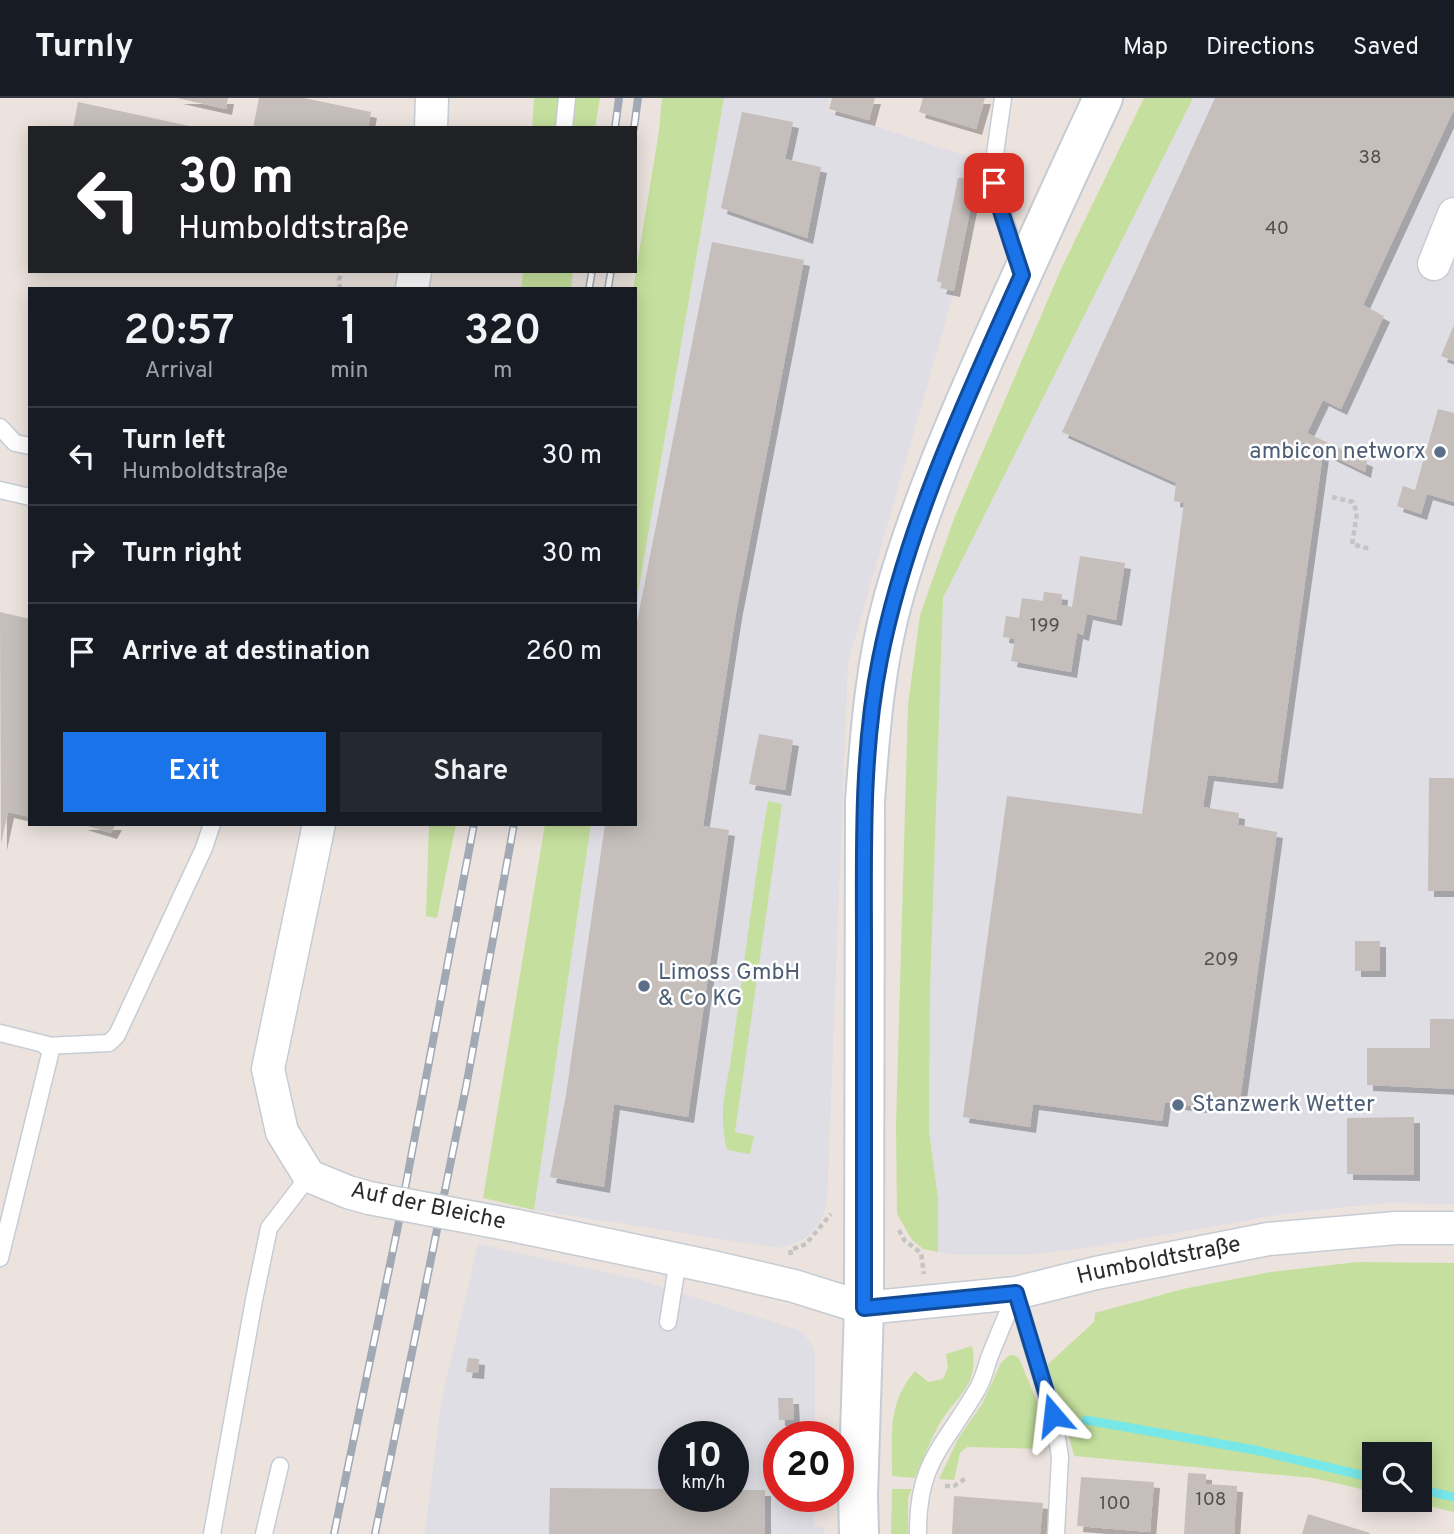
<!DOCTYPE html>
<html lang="en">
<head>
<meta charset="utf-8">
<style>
  body { margin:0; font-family:Overpass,sans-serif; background:#242831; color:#f1f3f6; height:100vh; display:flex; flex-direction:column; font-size:26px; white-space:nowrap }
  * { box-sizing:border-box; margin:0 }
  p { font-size:23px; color:#9ea1a6 }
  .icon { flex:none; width:38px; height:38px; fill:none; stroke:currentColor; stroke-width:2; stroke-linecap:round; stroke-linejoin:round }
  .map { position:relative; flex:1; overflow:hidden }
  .details { position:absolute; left:28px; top:189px; width:609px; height:539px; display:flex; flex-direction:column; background:#171b24; border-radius:0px; box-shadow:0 4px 18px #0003 }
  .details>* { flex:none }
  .top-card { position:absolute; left:28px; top:28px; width:609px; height:147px; border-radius:0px; box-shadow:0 4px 18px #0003; background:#202124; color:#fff; overflow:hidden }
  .buttons { position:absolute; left:1362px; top:1344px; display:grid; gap:14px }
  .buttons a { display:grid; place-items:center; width:70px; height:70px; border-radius:0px; background:#171b24; box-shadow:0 4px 18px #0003; font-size:35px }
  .speed { position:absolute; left:658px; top:1323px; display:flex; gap:14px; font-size:35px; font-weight:700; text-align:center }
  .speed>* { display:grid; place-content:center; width:91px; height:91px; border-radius:50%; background:#171b24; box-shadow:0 4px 18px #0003; line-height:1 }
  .speed small { font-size:18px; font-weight:400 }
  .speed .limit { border:10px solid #d22; background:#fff; color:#111 }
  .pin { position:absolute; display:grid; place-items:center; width:60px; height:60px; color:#fff; margin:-30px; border-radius:14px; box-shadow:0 4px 10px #0006 }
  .me { position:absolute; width:77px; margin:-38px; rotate:343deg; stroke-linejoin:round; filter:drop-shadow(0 0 5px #0008) }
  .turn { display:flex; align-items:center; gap:24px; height:147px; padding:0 35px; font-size:32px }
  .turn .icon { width:91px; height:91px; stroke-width:2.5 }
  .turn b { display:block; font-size:49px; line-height:60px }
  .eta { display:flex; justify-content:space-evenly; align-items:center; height:119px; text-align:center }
  .eta b { font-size:42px; font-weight:600; line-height:49px }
  .cta { display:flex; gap:14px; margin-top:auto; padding:14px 35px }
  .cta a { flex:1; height:80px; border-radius:0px; background:#1a73e8; color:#fff; font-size:28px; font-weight:600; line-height:80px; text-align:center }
  .cta a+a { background:#242831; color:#f1f3f6 }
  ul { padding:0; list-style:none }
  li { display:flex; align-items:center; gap:21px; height:98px; padding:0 35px; border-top:2px solid #363941 }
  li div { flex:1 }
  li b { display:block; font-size:26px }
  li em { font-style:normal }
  header { display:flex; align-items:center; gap:42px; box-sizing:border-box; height:98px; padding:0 35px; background:#171b24; border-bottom:2px solid #363941 }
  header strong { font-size:33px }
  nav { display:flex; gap:38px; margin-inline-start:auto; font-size:24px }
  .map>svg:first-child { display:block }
  .industrial { fill:#dfdee5; fill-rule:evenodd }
  .green { fill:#c5e09e }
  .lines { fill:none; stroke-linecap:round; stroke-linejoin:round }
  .stream { stroke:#78e7e8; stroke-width:9 }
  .building { fill:#c5beba; filter:url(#shadow) }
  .lane-casing { stroke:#c6ccd4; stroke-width:19 }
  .street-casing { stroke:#c6ccd4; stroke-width:35 }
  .secondary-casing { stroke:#c6ccd4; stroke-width:42 }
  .path { stroke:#c4c4c4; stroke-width:4.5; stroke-dasharray:5 3.5; stroke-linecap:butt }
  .lane { stroke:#fff; stroke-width:16 }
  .street { stroke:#fff; stroke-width:32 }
  .secondary { stroke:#fff; stroke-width:38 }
  .rail-casing { stroke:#a1a9b4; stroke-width:8 }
  .rail { stroke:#fff; stroke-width:5; stroke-dasharray:16; stroke-linecap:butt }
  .street-bridge-casing { stroke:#c6ccd4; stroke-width:35; stroke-linecap:butt }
  .street-bridge { stroke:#fff; stroke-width:32 }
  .route-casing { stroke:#114b97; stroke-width:18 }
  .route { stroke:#1a73e8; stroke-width:12 }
  .service-dot { fill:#5c6f8a; stroke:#fff; stroke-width:2.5 }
  .labels { text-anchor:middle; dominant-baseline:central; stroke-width:5; stroke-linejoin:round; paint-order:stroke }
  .number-label { font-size:19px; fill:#52504f }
  .service-label { font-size:23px; fill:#4e5e75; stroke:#fff; text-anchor:start }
  .street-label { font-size:23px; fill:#2b2b2b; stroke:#fff }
</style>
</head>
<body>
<header>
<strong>Turnly</strong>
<nav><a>Map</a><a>Directions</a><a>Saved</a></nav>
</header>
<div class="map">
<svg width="1454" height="1436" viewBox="0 0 1454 1436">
  <defs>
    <filter id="shadow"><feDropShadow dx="6" dy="6" stdDeviation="0" flood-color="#0004"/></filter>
  </defs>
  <rect width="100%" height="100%" fill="#ece3de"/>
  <path class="industrial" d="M724 0H830L827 12 984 64 953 197 848 565 827 1104 821 1122 811 1135 803 1142 779 1150 534 1112 591 726H635V512Z
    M1193 0H1454V1106L1387 1105 1290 1115 1094 1149 1027 1157H957L938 1154V1100L929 1032 930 895 943 500Z
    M478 1146 640 1182 798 1232 805 1237 814 1251 815 1261V1333L822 1336 823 1339H779V1398H824V1412L813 1417 815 1429H824V1436H425L441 1305ZM674 1339H733V1398H674Z"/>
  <path class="green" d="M534 0H600L595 30H532Z
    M662 0H724L635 512V191H633L659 33Z
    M1144 0H1193L943 500 930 895 929 1032 938 1100V1154L923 1151 912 1142 897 1116 896 1027 908 607 920 517 955 418 1062 169Z
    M523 173H573L571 191H521Z
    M768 703 782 706 735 1034 754 1038 750 1056 727 1052C717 1008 728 989 733 947 744 866 754 784 768 703Z
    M429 726H456L437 820 426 818Z
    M545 726H591L534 1112 483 1100Z
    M1357 1164 1454 1165V1414L1404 1402H1419V1356H1374V1394L1313 1380 1074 1358 1062 1310 1047 1267 1094 1224 1095 1215 1183 1191 1271 1174Z
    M972 1248C980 1290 955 1297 937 1330 929 1346 922 1363 915 1380L892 1378C892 1337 887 1306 915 1273L928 1284 943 1281 948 1269 946 1256Z
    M1014 1257 1019 1260C1030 1288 1047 1320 1046 1351L967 1349 960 1355 954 1382 939 1381 958 1341 982 1306 1001 1265 1008 1258Z
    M892 1391H912L908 1400V1436H891Z"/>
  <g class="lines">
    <path class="stream" d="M1086 1322 1255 1352 1374 1380
      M1419 1391 1454 1399"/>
  </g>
  <path class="building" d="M177 0H228L226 11Z
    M259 0H304L371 14 368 30H253Z
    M832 0H875L869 22 829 11Z
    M923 0H985L976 31 919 14Z
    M1215 0H1454V11L1363 207 1384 218 1341 311 1323 302 1307 335 1367 363 1365 374 1303 344 1298 353 1323 356 1277 685 1208 677 1203 709 1239 715 1238 727 1277 734 1240 1002 1202 996 1201 1009 1165 1004 1162 1023 1033 1006 1030 1029 963 1019 1007 698 1142 716 1184 405 1174 403 1176 385 1062 334Z
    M78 4 194 29V30H73Z
    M742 14 793 24 785 61 821 69 807 140 721 110Z
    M969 64 979 69 954 193 940 190 942 185 937 183 958 80H965Z
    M712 144 804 162 736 515 703 728 729 732 688 1019 614 1006 604 1089 550 1079 566 997 605 726H635V534Z
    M1454 227V263L1441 258Z
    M1438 311 1454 315V404L1427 396 1421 416 1397 408 1403 388 1415 392Z
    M1080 458 1125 465 1116 522 1087 516 1083 537 1077 535 1071 574 1011 563 1015 541 1003 539 1006 518 1019 520 1022 500 1043 503 1044 494 1062 496 1061 507 1072 509Z
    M0 514 30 521V719L8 714 1 746Z
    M759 636 793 642 785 692 749 686Z
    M1429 680H1454V793H1428Z
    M81 726H116L111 735Z
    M1355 843H1380V873H1355Z
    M1430 921H1454V991L1367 987V950H1430Z
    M1414 1019V1077L1347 1076V1020Z
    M468 1260 479 1261 478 1275 466 1274Z
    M778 1300H793L794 1322H779Z
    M1188 1375 1206 1376V1386L1237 1388 1234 1436H1184Z
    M1081 1379 1154 1384 1150 1434 1077 1428Z
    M550 1390 674 1391V1398H733V1392H765V1436H549Z
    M954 1398 1043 1405 1040 1436H952Z
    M1308 1416 1370 1435V1436H1302Z"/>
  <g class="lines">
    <defs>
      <path id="lane" d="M1003 0 994 63V85L1019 168
        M564 30 567 0
        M0 329 15 345 30 348
        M0 392 30 399
        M0 935 52 948 0 1160
        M45 948 109 945 117 937 204 750 212 726
        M668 1224 678 1162
        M212 1436 254 1202 269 1130 309 1078
        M264 1436 280 1368
        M918 1436C917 1363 945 1348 978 1290 983 1281 986 1270 989 1260 998 1238 1007 1216 1016 1195L1053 1317 1060 1359 1056 1436"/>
      <g id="street">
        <path d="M431 30 432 0"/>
        <path d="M1434 166 1454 116"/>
        <path d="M412 191 415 173"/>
        <path d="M319 726 268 971 282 1034 309 1078 348 1094 369 1100"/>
        <path id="s1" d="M517 1128 717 1170 794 1188 864 1210 1016 1195 1096 1175 1268 1141 1396 1130H1454"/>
      </g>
      <path id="secondary" d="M859 1436 858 1398 864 1210 865 703C870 634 875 565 894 498 920 406 958 319 997 232 1032 154 1067 77 1103 0"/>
    </defs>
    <use href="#lane" class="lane-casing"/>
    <use href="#street" class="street-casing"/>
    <use href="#secondary" class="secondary-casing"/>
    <path class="path" d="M340 191 339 182 342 173
      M1332 399 1353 404 1357 415 1352 446 1370 451
      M899 1132 904 1142 921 1155 924 1176
      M791 1157 790 1152 806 1146 831 1116
      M945 1388H954L966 1380"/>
    <use href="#lane" class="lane"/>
    <use href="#street" class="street"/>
    <use href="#secondary" class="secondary"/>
    <defs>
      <path id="rail" d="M615 30 619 0
        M634 30 638 0
        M589 191 592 173
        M608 191 611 173
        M334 1436 398 1128 474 726
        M375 1436 466 989 514 726"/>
    </defs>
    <use href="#rail" class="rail-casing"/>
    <use href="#rail" class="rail"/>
    <defs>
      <path id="street-bridge" d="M369 1100 517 1128"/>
    </defs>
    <use href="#street-bridge" class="street-bridge-casing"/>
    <use href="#street-bridge" class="street-bridge"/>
  </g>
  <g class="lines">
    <defs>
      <path id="route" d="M994 85 1000 110 1022 177C966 302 907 426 880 561 861 655 864 753 864 848 864 969 864 1090 864 1210L1016 1195 1053 1317"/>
    </defs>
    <use href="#route" class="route-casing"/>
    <use href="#route" class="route"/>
  </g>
  <g class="service-dot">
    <circle cx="1440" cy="354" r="7"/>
    <circle cx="644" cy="888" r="7"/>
    <circle cx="1178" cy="1007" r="7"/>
  </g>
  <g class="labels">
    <g class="number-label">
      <text x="1370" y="60">38</text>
      <text x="1277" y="131">40</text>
      <text x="1045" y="528">199</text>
      <text x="1221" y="862">209</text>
      <text x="1211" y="1402">108</text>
      <text x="1115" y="1406">100</text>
    </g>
    <g class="service-label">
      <text x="1426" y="354" text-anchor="end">ambicon networx</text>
      <text x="658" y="875">Limoss GmbH<tspan x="658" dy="26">&amp; Co KG</tspan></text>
      <text x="1192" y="1007">Stanzwerk Wetter</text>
    </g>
    <g class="street-label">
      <text transform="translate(428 1109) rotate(12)">Auf der Bleiche</text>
      <text stroke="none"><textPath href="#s1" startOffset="656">Humboldtstraße</textPath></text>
    </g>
  </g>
</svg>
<div class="buttons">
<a><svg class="icon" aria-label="search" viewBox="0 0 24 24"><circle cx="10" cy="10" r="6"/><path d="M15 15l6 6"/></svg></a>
</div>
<div class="speed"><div>10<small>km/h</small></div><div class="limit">20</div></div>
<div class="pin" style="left:994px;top:85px;background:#d93025"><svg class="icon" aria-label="arrive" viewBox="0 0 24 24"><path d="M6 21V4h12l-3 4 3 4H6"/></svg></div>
<svg class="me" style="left:1053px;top:1317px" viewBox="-20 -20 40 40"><path d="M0-17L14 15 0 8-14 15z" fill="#1a73e8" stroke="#fff" stroke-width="4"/></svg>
<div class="top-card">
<div class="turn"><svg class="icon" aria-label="left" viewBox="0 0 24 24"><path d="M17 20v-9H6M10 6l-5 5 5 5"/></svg><div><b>30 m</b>Humboldtstraße</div></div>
</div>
<section class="details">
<div class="eta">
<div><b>20:57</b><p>Arrival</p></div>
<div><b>1</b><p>min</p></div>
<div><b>320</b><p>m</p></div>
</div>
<ul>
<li><svg class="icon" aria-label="left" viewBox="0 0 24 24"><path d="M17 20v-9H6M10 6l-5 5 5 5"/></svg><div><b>Turn left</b><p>Humboldtstraße</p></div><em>30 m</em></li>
<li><svg class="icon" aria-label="right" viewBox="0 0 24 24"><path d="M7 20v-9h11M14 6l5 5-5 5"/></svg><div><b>Turn right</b></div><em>30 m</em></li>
<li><svg class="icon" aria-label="arrive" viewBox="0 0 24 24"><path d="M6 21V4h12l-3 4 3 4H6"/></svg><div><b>Arrive at destination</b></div><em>260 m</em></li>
</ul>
<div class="cta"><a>Exit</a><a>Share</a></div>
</section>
</div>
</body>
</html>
